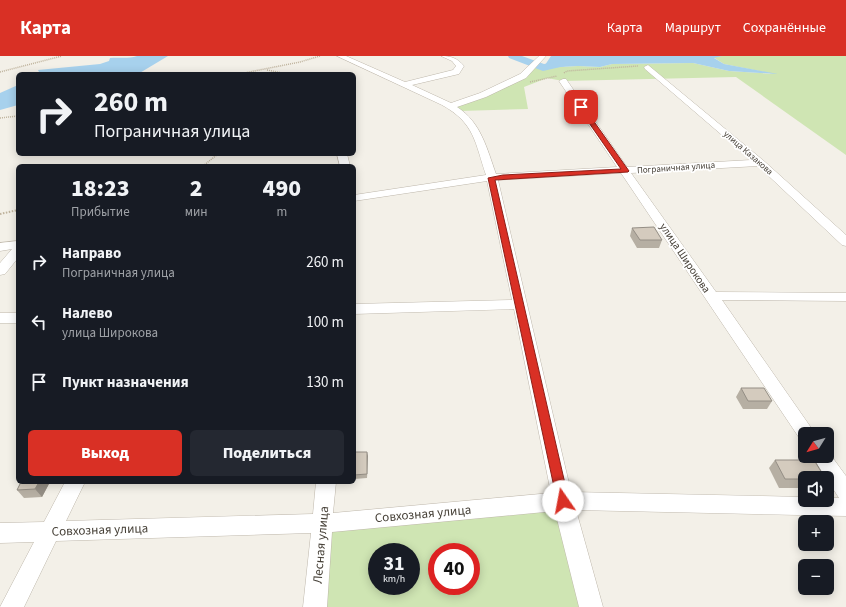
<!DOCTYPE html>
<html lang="ru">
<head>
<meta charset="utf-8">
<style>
  body { margin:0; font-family:"Source Sans 3",sans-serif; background:#242831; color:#f1f3f6; height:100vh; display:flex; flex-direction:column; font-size:15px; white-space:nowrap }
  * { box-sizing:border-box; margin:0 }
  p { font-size:13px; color:#9ea1a6 }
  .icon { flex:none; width:22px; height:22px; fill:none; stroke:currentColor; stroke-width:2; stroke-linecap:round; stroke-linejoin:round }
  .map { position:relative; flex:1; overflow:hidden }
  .details { position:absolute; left:16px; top:108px; width:340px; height:320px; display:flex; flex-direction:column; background:#171b24; border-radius:6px; box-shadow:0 2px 10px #0003 }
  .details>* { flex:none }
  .banner { position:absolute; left:16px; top:16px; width:340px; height:84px; border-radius:6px; box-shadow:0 2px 10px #0003; background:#171b24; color:#f1f3f6; overflow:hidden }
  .needle { width:26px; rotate:233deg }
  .fabs { position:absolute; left:798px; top:371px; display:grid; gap:8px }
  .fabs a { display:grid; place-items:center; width:36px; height:36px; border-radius:6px; background:#171b24; box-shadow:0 2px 10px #0003; font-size:20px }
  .speed { position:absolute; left:368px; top:487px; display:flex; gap:8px; font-size:20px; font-weight:700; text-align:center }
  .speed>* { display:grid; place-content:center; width:52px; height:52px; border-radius:50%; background:#171b24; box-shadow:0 2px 10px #0003; line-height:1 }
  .speed small { font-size:10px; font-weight:400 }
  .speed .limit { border:6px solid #d22; background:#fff; color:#111 }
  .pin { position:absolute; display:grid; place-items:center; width:34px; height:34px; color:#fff; margin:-17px; border-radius:8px; box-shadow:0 2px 6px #0006 }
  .me { position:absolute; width:44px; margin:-22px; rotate:348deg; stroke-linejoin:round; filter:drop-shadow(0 0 3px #0008) }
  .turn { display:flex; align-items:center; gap:14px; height:84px; padding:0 12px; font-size:18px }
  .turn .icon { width:52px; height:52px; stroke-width:2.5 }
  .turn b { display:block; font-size:28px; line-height:34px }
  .eta { display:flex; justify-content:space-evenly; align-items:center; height:68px; text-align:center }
  .eta b { font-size:24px; font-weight:800; line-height:28px }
  .cta { display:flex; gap:8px; margin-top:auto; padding:8px 12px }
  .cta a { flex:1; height:46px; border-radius:6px; background:#d93025; color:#fff; font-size:16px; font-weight:800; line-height:46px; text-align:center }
  .cta a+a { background:#242831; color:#f1f3f6 }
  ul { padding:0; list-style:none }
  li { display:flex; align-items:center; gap:12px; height:60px; padding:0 12px }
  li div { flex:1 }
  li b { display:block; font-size:15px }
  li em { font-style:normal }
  header { display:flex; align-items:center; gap:24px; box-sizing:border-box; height:56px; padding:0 20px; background:#d93025; color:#fff }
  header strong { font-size:19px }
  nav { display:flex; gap:22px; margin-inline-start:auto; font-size:14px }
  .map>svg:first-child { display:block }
  .green { fill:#cfe5b3; fill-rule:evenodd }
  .water { fill:#a7d1ed }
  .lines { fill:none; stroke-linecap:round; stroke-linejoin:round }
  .river { fill:#a7d1ed; fill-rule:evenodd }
  .minor-casing { stroke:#beb7ab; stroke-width:1 }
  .path-far1 { stroke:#bfb39d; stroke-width:1.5; stroke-dasharray:1 1; stroke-linecap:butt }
  .path { stroke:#bfb39d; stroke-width:2; stroke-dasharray:1.5 1.5; stroke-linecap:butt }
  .minor { fill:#fff; fill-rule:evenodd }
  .wall { fill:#b6afa3 }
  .shaded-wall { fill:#948e85 }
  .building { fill:#d4cbbe; stroke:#948e85 }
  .route { fill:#d93025; stroke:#8d1f18 }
  .labels { text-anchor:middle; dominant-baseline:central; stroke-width:3.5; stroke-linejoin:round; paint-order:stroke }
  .far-street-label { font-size:9px; fill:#464037; stroke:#fff }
  .street-label { font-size:11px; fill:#464037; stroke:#fff }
  .near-street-label { font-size:13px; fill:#464037; stroke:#fff }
</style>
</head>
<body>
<header>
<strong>Карта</strong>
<nav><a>Карта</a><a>Маршрут</a><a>Сохранённые</a></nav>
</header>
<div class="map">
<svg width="846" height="551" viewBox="0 0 846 551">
  <rect width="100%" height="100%" fill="#f3f0e8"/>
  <path class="green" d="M722 0H846V99L736 21 563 25 547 22 524 31 528 53 460 55 451 50 523 20 534 9 543 12 578 10 600 11 612 8 693 7 729 15 774 18 724 8 713 1Z
    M563 445 591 551H315L323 467ZM377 496H411V530H377ZM437 496H471V530H437Z"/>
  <path class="water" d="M137 0H168L138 18H40L38 14 100 8 109 5 110 2C120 1 128 3 137 0Z
    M551 0H722L714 2 724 8 778 18 729 15 693 7 612 8 600 11 578 10 543 12Z
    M18 29V49L0 54V37Z"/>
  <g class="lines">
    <path class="river" d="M508 0H522L544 8 574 2 579 5 578 7 543 15 509 2Z"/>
    <defs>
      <path id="minor" d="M337 0H346L405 26 453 14 456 10 452 5 441 0C451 0 457 2 464 10L459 18 412 29 451 47 480 37 520 18 539 0H546L526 22 486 41 457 51C481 66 487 93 496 118L617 111 559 25 563 23H566L627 111 751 104 645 13 644 11 648 9 764 105 846 179V190L842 189 758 110 631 117 716 236 846 237V245L722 244 812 373 815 378H805V385L800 383 621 117 498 124 571 436 805 441V444H827V442H839L812 400H827V394L846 420V460L576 454 603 551H579L555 455 332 476 327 551H303L311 477 56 485 24 551H0L34 486 0 487V467L44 466 65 426H85L66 465 313 458 316 426H336L333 457 551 437 514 253 354 258V248L512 244 487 125 354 145V139L486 119C475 87 475 67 442 49Z
        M337 98H347L350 110H340Z
        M18 185V202L5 218 0 219V207L12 193 0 195V187Z
        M0 257H18V267H0Z"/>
    </defs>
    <use href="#minor" class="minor-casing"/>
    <path class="path-far1" d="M267 14 288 18
      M0 16 62 0
      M564 17 567 15 638 10
      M239 18 300 6 320 0
      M530 26 557 20
      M0 62 18 60
      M203 110 218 98"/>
    <path class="path" d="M0 158 18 154"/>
    <use href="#minor" class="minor"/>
  </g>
  <path class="wall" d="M632 172 662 184 659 192H637L630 180Z
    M741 332 772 345 767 353H743L736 341Z
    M354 396H367V422L354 423Z
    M775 404 805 422V432H779L769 412Z
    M21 426H50L42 441 24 442 17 434Z"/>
  <path class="shaded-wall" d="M367 396 368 400 367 422Z
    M39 426H50L42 441 35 433Z"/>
  <path class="building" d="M654 171 662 184H640L632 172Z
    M741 332H764L772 345H748Z
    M354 396H367V418L354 419Z
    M775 404H814L825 422H805V423H785Z
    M21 426H39L35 433 17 434Z"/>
  <path class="route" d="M579 50H583L629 115 628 116 495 124 569 445 567 449 563 450 559 449 557 445 488 122 503 119 621 113 578 51Z"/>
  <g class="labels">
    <g class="far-street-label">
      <text transform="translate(748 97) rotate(41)">улица Казакова</text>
      <text transform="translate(676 112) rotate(-4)">Пограничная улица</text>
    </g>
    <g class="street-label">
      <text transform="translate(685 202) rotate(56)">улица Широкова</text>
    </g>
    <g class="near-street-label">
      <text transform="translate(423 458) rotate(-5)">Совхозная улица</text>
      <text transform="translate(100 474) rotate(-2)">Совхозная улица</text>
      <text transform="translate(321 489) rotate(-85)">Лесная улица</text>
    </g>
  </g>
</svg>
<div class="fabs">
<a><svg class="needle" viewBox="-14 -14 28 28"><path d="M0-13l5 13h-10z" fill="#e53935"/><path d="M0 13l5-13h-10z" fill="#9ea1a6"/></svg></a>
<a><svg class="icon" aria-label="sound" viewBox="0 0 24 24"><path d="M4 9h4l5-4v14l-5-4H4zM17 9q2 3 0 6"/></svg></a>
<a>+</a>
<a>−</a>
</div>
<div class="speed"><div>31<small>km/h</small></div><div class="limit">40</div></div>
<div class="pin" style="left:581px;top:51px;background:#d93025"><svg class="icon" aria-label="arrive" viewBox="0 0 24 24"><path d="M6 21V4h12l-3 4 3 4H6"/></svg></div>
<svg class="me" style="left:563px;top:445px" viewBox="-20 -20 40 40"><circle r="19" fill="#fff"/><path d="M0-13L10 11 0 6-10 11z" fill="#d93025"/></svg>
<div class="banner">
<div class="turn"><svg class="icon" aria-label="right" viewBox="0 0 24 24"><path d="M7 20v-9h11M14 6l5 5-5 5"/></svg><div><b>260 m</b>Пограничная улица</div></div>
</div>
<section class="details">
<div class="eta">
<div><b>18:23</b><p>Прибытие</p></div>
<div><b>2</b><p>мин</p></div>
<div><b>490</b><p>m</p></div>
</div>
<ul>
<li><svg class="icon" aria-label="right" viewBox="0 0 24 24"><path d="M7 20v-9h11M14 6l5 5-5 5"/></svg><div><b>Направо</b><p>Пограничная улица</p></div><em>260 m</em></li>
<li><svg class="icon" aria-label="left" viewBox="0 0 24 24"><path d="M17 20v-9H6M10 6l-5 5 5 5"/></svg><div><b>Налево</b><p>улица Широкова</p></div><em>100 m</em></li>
<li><svg class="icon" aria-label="arrive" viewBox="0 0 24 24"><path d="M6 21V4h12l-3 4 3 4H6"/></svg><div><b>Пункт назначения</b></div><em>130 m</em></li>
</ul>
<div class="cta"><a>Выход</a><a>Поделиться</a></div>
</section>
</div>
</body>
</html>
